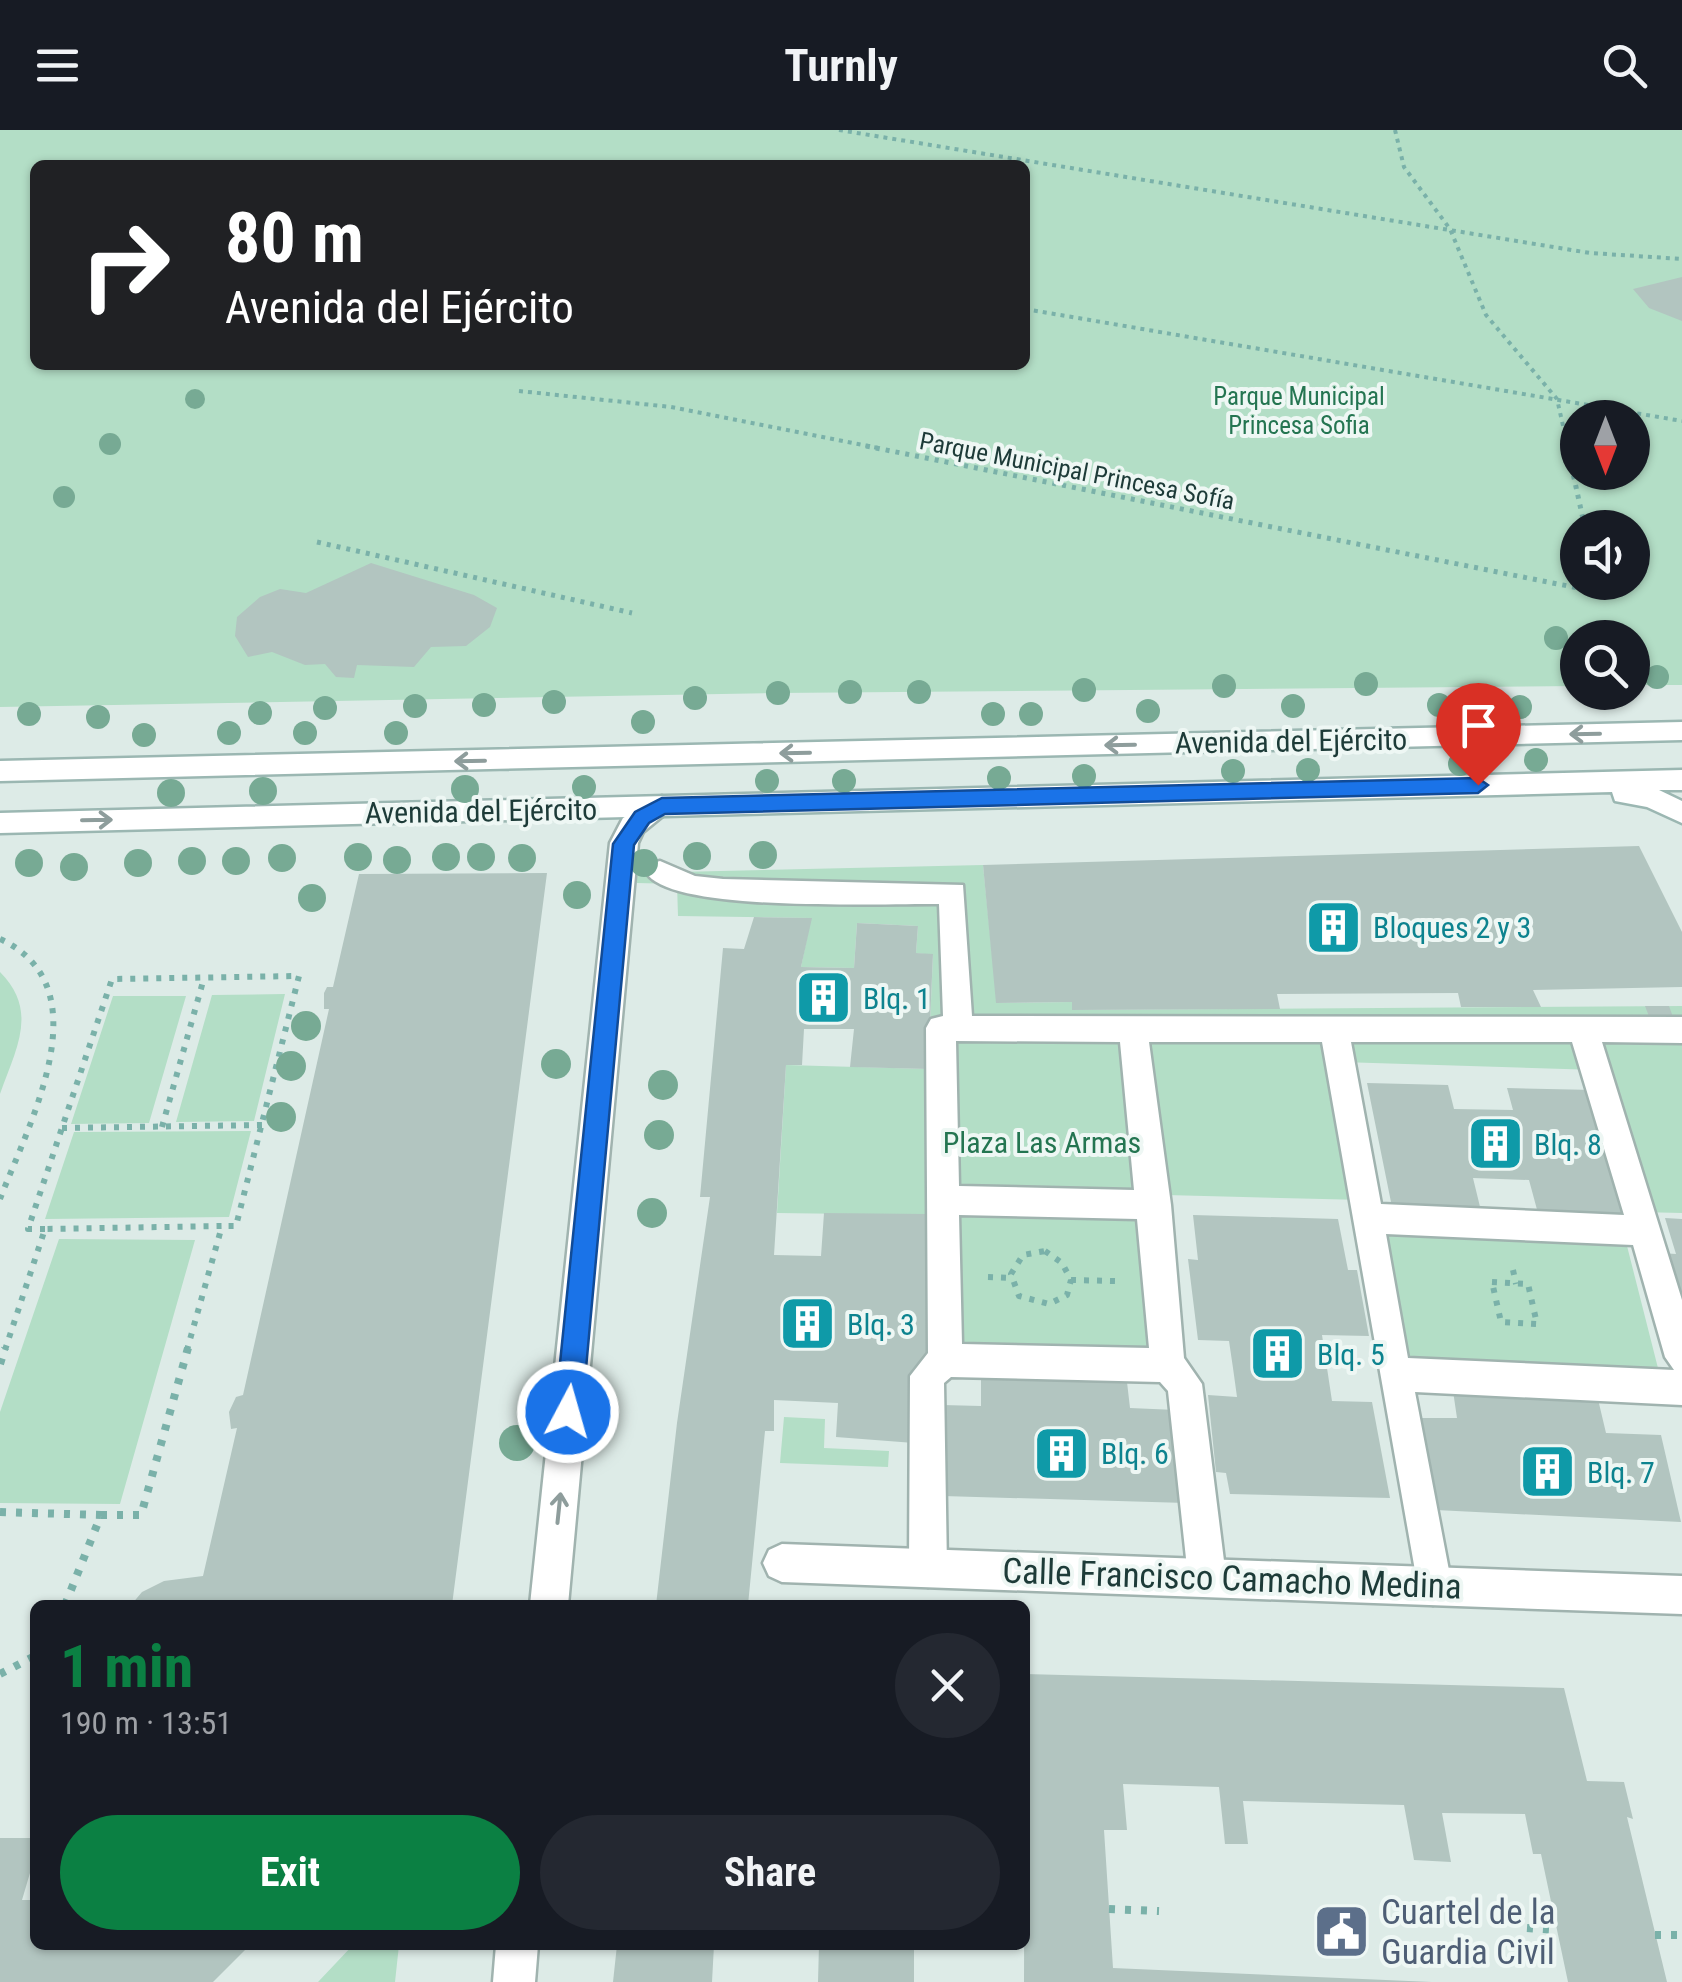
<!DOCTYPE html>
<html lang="en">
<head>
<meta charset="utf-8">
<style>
  body { margin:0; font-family:"Roboto Condensed",sans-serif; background:#242831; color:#f1f3f6; height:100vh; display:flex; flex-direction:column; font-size:38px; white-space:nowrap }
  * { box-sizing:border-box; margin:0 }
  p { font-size:32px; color:#9ea1a6 }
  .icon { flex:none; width:55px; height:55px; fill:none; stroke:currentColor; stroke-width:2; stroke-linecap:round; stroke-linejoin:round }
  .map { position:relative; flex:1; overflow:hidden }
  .sheet { position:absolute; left:30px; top:1470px; width:1000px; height:350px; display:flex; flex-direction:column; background:#171b24; border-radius:15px; box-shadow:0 2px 8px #0004 }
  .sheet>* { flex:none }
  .top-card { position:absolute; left:30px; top:30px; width:1000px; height:210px; border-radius:15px; box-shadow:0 2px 8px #0004; background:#202124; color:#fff; overflow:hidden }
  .needle { width:65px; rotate:180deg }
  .fabs { position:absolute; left:1560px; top:270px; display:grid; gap:20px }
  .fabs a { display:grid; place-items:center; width:90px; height:90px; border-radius:50%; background:#171b24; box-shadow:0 2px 8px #0004; font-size:50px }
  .pin { position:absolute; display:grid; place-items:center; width:85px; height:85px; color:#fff; margin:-102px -42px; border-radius:50% 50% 50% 0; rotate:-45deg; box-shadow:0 0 10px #0007 }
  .pin .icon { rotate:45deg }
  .me { position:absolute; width:110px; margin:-55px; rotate:6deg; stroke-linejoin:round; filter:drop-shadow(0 0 8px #0008) }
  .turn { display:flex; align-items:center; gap:35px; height:210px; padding:0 30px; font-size:45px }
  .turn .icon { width:130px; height:130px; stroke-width:2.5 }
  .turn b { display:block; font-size:70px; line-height:85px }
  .round { display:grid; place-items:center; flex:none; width:105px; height:105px; border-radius:52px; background:#242831 }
  .head { display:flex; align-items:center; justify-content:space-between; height:170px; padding:0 30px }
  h1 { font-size:60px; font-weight:700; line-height:75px; color:#0b8043 }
  .action { display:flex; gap:20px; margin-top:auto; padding:20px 30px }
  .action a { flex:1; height:115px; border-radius:60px; background:#0b8043; color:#fff; font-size:40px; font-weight:700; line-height:115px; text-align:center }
  .action a+a { background:#242831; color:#f1f3f6 }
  header { display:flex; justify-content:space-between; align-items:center; height:130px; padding:0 30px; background:#171b24; font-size:45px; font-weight:700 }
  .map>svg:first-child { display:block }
  .green { fill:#b3dec6; fill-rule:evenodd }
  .building { fill:#b2c5c0 }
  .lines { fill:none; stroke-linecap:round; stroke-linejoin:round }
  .pedestrian-casing { stroke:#a0b3af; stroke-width:5 }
  .minor-casing { stroke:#a0b3af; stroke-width:5 }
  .secondary-casing { stroke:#9bb7b2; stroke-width:5 }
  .path-far3 { stroke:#7ab1a9; stroke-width:4; stroke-dasharray:4 5; stroke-linecap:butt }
  .path-far2 { stroke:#7ab1a9; stroke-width:5; stroke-dasharray:4 6; stroke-linecap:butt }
  .path-far1 { stroke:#7ab1a9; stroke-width:6; stroke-dasharray:5 8; stroke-linecap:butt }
  .path { stroke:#7ab1a9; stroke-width:8; stroke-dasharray:6 10; stroke-linecap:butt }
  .pedestrian { fill:#fff; fill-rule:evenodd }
  .minor { fill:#fff; fill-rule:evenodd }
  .secondary { fill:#fff; fill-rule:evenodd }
  .tree { fill:#77aa94 }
  .oneway { stroke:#8e9d9c }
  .route { fill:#1a73e8; stroke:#114b97; stroke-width:2.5 }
  .labels { text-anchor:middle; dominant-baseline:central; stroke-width:8; stroke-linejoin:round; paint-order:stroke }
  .far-park-label { font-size:25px; fill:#247551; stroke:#eef7f4 }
  .far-street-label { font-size:25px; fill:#1d3b38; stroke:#eef7f4 }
  .street-label { font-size:30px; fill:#1d3b38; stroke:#eef7f4 }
  .culture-label { font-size:30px; fill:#0d838f; stroke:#eef7f4; text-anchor:start }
  .park-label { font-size:30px; fill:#247551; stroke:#eef7f4 }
  .near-street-label { font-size:35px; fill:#1d3b38; stroke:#eef7f4 }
  .near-service-label { font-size:35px; fill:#4e5e75; stroke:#eef7f4; text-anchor:start }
</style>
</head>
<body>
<header><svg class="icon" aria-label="menu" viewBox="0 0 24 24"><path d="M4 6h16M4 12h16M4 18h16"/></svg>Turnly<svg class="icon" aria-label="search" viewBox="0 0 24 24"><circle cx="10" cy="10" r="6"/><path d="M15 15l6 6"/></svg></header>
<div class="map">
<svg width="1682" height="1852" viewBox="0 0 1682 1852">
  <rect width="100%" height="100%" fill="#ddebe7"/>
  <path class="green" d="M0 0H1682V555H1633L1632 508H1578L1577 556 778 563 0 577ZM35 35H1025V235H35ZM1578 288H1632V342H1578ZM1578 398H1632V452H1578Z
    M983 735 997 873 1072 872 1073 880 1682 876V1083L1639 1082 1597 940 1341 932 1364 1070 1166 1065 1185 1254 927 1246V1085L777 1083 786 935 928 939 933 825 916 823 918 796 857 793 854 838 801 837 811 788 678 786 677 754 637 753 634 743Z
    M0 842C39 881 16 919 0 964Z
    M285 864 254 991 176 992 212 865Z
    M113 866H186L149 993 71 994Z
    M251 1001 229 1087 45 1089 74 1002Z
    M1382 1100 1626 1112 1660 1246 1405 1233Z
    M59 1109 195 1110 120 1374 0 1373V1282Z
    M784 1287 825 1289 824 1318 889 1321 888 1337 780 1333Z
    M353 1815H399L395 1852H318Z"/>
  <path class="building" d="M1682 147V191L1649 178 1633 159Z
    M371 433 474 465 497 478 490 497 466 516 431 517 414 537 357 535 354 548 336 547 325 534 305 535 272 522 248 527 235 506 237 487 260 467 280 459 306 463Z
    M1639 716 1682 802V857L1533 860 1541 877H1461L1458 863 1277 864 1280 879 1072 880V872L996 873 983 735Z
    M547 743 452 1475H131L142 1462 164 1451 203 1446 237 1298 231 1299 229 1282 236 1267 243 1265 329 879H324V863L327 857H333L359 744Z
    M754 787 812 788 801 837 854 838 857 793 918 796 916 823 933 824 928 939 850 937 854 899H804L802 935H786L774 1125 821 1126 824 1083 928 1084V1299L914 1313 836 1307 838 1273 774 1270V1301H765L748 1475H656L677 1293 710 1067H700L723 818 744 819Z
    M1645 876H1669L1676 895 1652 894Z
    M1367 953 1448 955 1454 979 1513 980 1507 958 1594 960 1633 1090 1539 1087 1529 1050 1473 1048 1482 1085 1393 1082Z
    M1193 1085 1338 1089 1348 1140H1357L1369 1206 1322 1205 1332 1271 1372 1272 1390 1368 1230 1364 1226 1343 1216 1342 1208 1265 1237 1267 1233 1238 1229 1211 1198 1210 1188 1129 1198 1130Z
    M1665 1088 1682 1089V1192L1660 1123 1676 1124Z
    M981 1248 1127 1252 1130 1278 1176 1280 1186 1373 943 1366 942 1275 981 1276Z
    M1453 1261 1597 1265 1606 1303 1661 1305 1681 1392 1436 1380 1416 1288H1457Z
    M1025 1544 1564 1558 1587 1651 1624 1652 1633 1689 1627 1687 1667 1852H1568L1541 1724H1533L1525 1684 1442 1683 1451 1732 1414 1730 1404 1675 1243 1671 1248 1714H1225L1219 1657 1123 1654 1127 1700H1104L1113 1838 1432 1852H1024Z
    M0 1708H35V1726L22 1770H35V1815H250L213 1852H0Z
    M617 1815H714L712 1852H613Z
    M819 1815H914V1852H818Z"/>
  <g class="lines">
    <defs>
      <path id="pedestrian" d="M660 731 695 746 723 749 963 755 972 886 1682 887V913L1602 912 1682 1170V1275L1415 1262 1452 1456 1446 1469 1433 1475 1420 1469 1322 912H1149L1171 1075 1184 1228 1202 1254 1226 1447 1220 1460 1207 1466 1194 1460 1188 1447 1168 1261 1160 1252 951 1247 944 1253 947 1438 941 1451 928 1457 915 1451 909 1438 910 1246 928 1223 926 898 931 889 943 886 939 774C889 773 668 784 646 742L650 734ZM956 911 1120 912 1134 1060 959 1056ZM1351 912H1572L1624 1085 1381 1074ZM959 1085 1137 1089 1149 1218 962 1214ZM1386 1104 1633 1115 1665 1227 1674 1240 1408 1228Z"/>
      <path id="minor" d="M662 666 675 676 643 702 638 713 568 1475H530L610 713 623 688Z
        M782 1414 1682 1446V1484L782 1452 769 1446 763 1433 769 1420Z
        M496 1815H538L535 1852H493Z"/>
      <path id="secondary" d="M1682 592V610L0 651V631Z
        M1682 640V660H1659L1682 671V693L1647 677 1615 671 1612 662 0 703V683Z"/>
    </defs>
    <use href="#pedestrian" class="pedestrian-casing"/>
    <use href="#minor" class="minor-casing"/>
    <use href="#secondary" class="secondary-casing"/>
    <path class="path-far3" d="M839 0 1590 123 1682 129
      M1395 0 1404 37 1450 99 1486 185 1557 269 1568 318
      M1025 179 1682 291
      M519 261 671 277 878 318"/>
    <path class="path-far2" d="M866 316 1613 465 1607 452
      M1567 316 1585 398
      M317 412 632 483"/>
    <path class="path-far1" d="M0 809C104 857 29 993 0 1069
      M162 997 204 848
      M62 998 262 995
      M45 1099H28L112 849 299 846 236 1096H222
      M1045 1121 1062 1133 1071 1150 1067 1165 1049 1174 1019 1166 1011 1144 1023 1125Z
      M1513 1140 1516 1154
      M988 1147 1012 1148
      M1071 1150 1115 1151
      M1492 1152 1528 1154 1537 1194 1501 1192Z
      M5 1220 45 1099 222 1096 187 1220"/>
    <path class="path" d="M0 1234 5 1218
      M0 1382 101 1385 65 1475
      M101 1385H141L188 1218
      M0 1544 35 1526
      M1109 1779 1159 1781
      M1527 1798 1557 1800
      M1655 1805H1682"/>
    <use href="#pedestrian" class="pedestrian"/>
    <use href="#minor" class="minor"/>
    <use href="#secondary" class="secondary"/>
  </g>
  <g class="tree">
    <circle cx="195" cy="269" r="10"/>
    <circle cx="110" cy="314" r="11"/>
    <circle cx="64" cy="367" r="11"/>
    <circle cx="1556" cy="508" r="12"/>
    <circle cx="1657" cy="547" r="12"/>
    <circle cx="1366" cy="554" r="12"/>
    <circle cx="1224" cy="556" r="12"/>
    <circle cx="1084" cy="560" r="12"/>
    <circle cx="850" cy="562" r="12"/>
    <circle cx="919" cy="562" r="12"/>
    <circle cx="778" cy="563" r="12"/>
    <circle cx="695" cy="568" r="12"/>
    <circle cx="554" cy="572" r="12"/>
    <circle cx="484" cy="575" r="12"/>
    <circle cx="1439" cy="575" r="12"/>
    <circle cx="415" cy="576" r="12"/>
    <circle cx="1293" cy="576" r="12"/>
    <circle cx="1520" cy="577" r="12"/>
    <circle cx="325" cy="578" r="12"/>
    <circle cx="1148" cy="581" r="12"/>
    <circle cx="260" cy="583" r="12"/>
    <circle cx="29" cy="584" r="12"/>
    <circle cx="993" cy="584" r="12"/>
    <circle cx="1031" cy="584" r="12"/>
    <circle cx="98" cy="587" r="12"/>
    <circle cx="643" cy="592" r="12"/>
    <circle cx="229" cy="603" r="12"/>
    <circle cx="305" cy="603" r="12"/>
    <circle cx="396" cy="603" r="12"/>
    <circle cx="144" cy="605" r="12"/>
    <circle cx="1536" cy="630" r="12"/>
    <circle cx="1460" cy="634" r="12"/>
    <circle cx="1308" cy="640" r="12"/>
    <circle cx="1233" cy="641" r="12"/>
    <circle cx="1084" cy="646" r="12"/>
    <circle cx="999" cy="648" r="12"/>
    <circle cx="767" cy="651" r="12"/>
    <circle cx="844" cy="651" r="12"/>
    <circle cx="584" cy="657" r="12"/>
    <circle cx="465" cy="659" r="14"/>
    <circle cx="263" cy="661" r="14"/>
    <circle cx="171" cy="663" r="14"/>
    <circle cx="763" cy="725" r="14"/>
    <circle cx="697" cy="726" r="14"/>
    <circle cx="358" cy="727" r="14"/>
    <circle cx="446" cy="727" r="14"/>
    <circle cx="481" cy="727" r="14"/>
    <circle cx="282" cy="728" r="14"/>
    <circle cx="522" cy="728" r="14"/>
    <circle cx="397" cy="730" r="14"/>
    <circle cx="192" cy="731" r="14"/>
    <circle cx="236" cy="731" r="14"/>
    <circle cx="29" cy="733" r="14"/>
    <circle cx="138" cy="733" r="14"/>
    <circle cx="644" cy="733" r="14"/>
    <circle cx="74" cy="737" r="14"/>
    <circle cx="577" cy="765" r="14"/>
    <circle cx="312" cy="768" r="14"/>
    <circle cx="306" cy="896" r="15"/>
    <circle cx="556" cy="934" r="15"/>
    <circle cx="291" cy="936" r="15"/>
    <circle cx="663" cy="955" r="15"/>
    <circle cx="281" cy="987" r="15"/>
    <circle cx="659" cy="1005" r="15"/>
    <circle cx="652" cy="1083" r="15"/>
    <circle cx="517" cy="1313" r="18"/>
  </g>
  <defs><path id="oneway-shaft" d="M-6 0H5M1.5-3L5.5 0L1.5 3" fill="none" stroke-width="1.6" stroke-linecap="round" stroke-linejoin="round" transform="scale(2.5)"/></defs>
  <g class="oneway">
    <use href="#oneway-shaft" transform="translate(1585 604) rotate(179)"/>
    <use href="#oneway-shaft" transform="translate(1120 615) rotate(179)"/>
    <use href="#oneway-shaft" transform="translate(795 623) rotate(179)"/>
    <use href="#oneway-shaft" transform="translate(470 631) rotate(179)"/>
    <use href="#oneway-shaft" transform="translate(97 690) rotate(-1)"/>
    <use href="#oneway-shaft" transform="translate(559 1378) rotate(-84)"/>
  </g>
  <path class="route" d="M1478 648 1488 655 1478 663 665 684 649 693 634 715 582 1282 578 1292 568 1295 559 1292 555 1282 613 714 635 682 662 668Z"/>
  <defs>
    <symbol id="building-square" viewBox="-11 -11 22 22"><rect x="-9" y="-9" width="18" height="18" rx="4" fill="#0f9aa8" stroke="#eef7f4"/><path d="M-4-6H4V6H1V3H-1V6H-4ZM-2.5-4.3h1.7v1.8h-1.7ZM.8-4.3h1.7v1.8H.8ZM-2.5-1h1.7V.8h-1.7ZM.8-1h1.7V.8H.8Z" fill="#fff"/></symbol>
    <symbol id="civic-square" viewBox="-11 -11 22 22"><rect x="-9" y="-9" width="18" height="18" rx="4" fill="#5c6f8a" stroke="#eef7f4"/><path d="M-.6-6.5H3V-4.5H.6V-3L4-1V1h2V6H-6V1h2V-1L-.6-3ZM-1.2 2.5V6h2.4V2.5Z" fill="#fff"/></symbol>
  </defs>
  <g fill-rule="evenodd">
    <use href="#building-square" x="1302" y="766" width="63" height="63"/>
    <use href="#building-square" x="792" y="836" width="63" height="63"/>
    <use href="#building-square" x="1464" y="982" width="63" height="63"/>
    <use href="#building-square" x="776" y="1162" width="63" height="63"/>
    <use href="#building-square" x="1246" y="1192" width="63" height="63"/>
    <use href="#building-square" x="1030" y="1292" width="63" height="63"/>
    <use href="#building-square" x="1516" y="1310" width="63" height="63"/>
    <use href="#civic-square" x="1310" y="1770" width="63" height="63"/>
  </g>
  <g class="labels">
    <g class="far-park-label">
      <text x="1299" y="266">Parque Municipal<tspan x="1299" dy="29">Princesa Sofia</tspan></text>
    </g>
    <g class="far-street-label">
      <text transform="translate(1077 341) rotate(11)">Parque Municipal Princesa Sofía</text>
    </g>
    <g class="street-label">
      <text transform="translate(1291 611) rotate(-1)">Avenida del Ejército</text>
      <text transform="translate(481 681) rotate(-1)">Avenida del Ejército</text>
    </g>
    <g class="culture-label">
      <text x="1373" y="797">Bloques 2 y 3</text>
      <text x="863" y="868">Blq. 1</text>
      <text x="1534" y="1014">Blq. 8</text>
      <text x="847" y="1194">Blq. 3</text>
      <text x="1317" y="1224">Blq. 5</text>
      <text x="1101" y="1323">Blq. 6</text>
      <text x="1587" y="1342">Blq. 7</text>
    </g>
    <g class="park-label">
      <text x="1042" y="1012">Plaza Las Armas</text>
    </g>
    <g class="near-street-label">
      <text transform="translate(1232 1449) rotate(2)">Calle Francisco Camacho Medina</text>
    </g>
    <g class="near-service-label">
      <text x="1381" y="1782">Cuartel de la<tspan x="1381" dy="40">Guardia Civil</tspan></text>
    </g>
  </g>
</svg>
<div class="fabs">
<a><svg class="needle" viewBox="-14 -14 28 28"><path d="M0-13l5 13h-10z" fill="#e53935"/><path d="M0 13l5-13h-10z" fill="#9ea1a6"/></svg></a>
<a><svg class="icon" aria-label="sound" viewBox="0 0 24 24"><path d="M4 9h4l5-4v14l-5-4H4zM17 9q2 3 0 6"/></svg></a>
<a><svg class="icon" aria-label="search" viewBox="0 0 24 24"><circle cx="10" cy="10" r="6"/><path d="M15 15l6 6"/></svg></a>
</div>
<div class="pin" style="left:1478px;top:655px;background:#d93025"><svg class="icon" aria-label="arrive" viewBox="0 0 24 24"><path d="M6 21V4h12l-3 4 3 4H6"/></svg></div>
<svg class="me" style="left:568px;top:1282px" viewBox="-20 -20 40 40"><circle r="17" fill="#1a73e8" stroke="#fff" stroke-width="3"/><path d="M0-11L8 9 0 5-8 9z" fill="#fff"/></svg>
<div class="top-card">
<div class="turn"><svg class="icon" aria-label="right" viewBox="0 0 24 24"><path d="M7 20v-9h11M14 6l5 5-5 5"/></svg><div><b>80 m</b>Avenida del Ejército</div></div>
</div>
<section class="sheet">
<div class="head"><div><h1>1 min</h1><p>190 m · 13:51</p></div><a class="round"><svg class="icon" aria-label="close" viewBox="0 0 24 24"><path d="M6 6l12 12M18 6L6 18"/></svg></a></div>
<div class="action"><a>Exit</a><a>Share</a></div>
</section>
</div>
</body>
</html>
